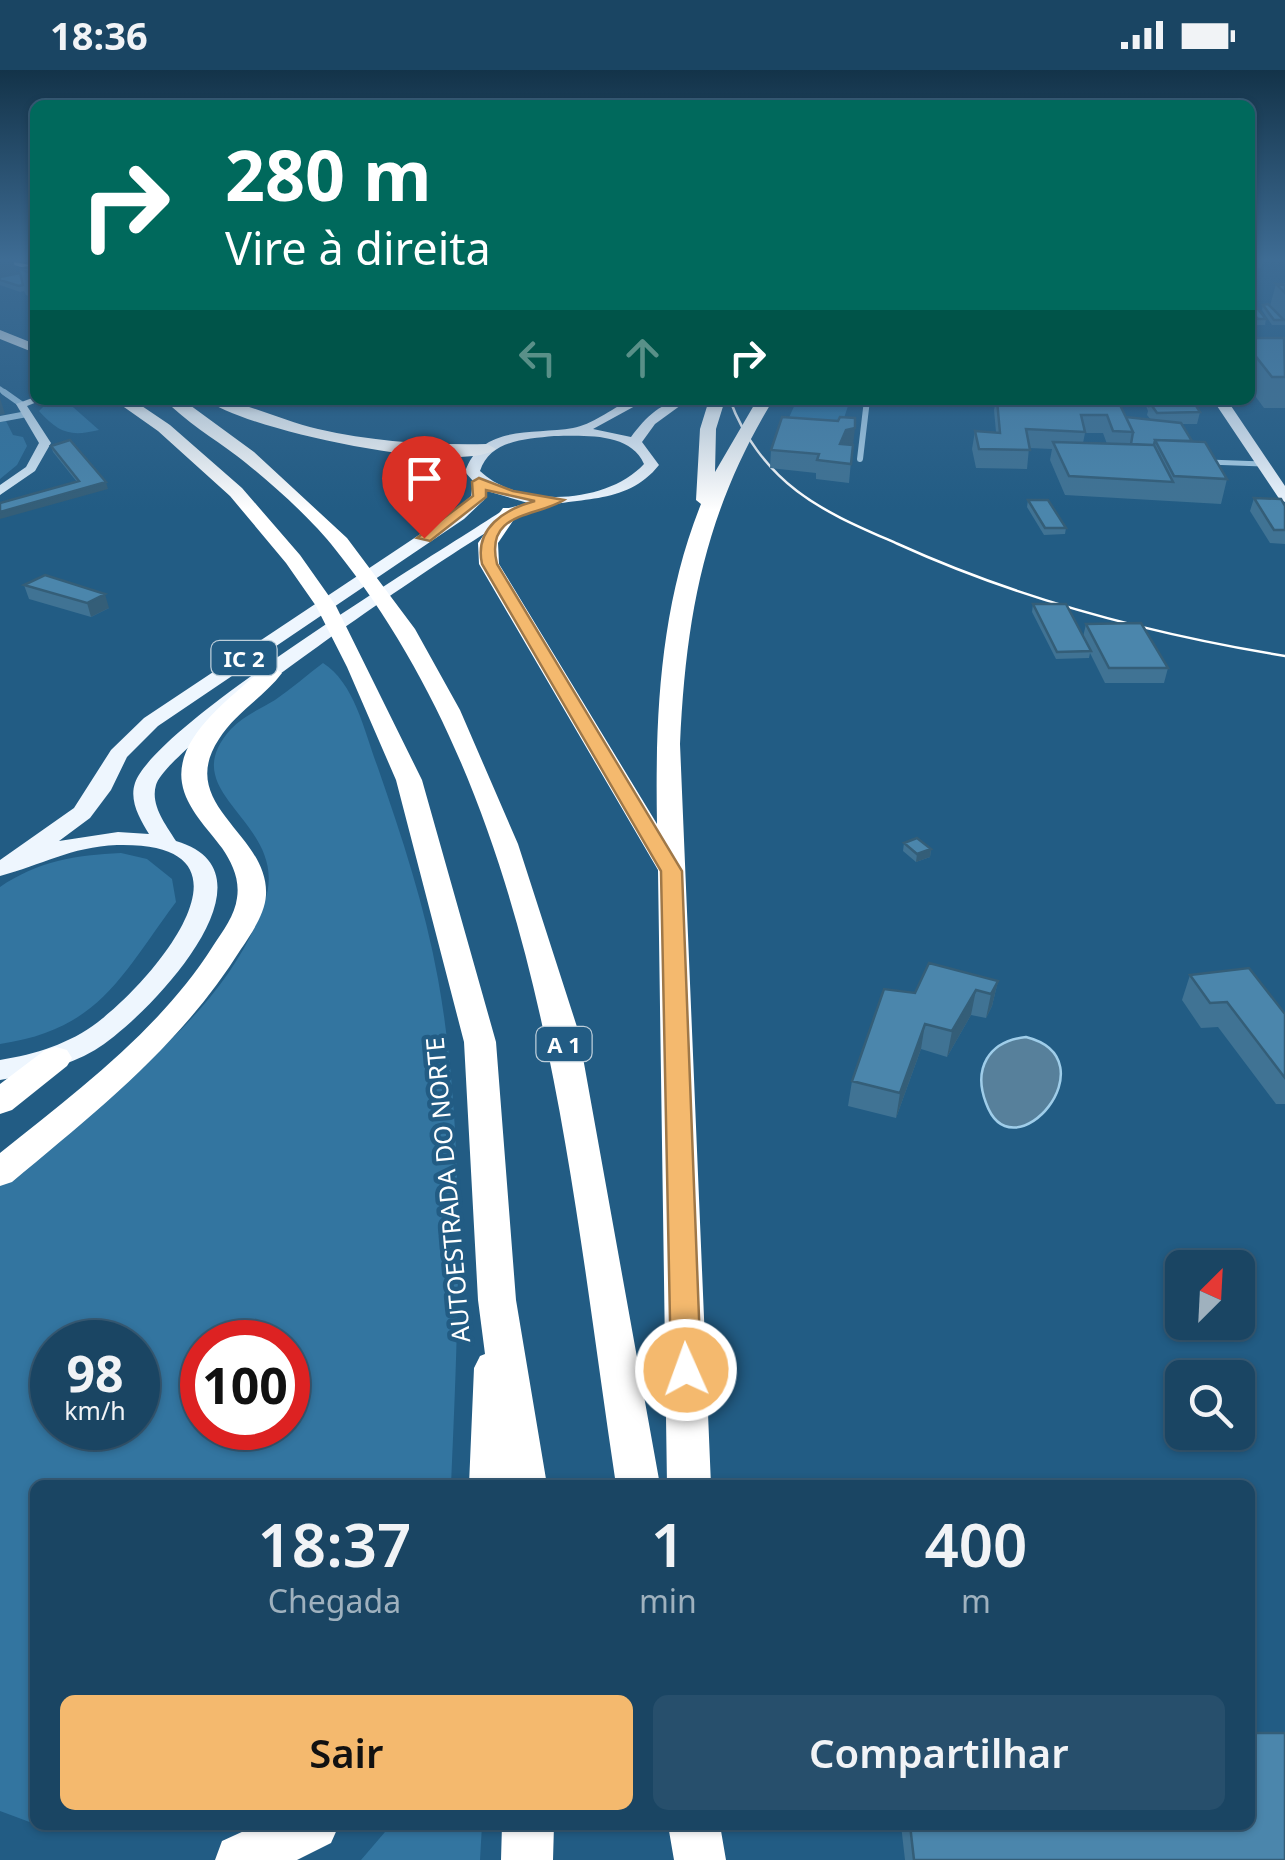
<!DOCTYPE html>
<html lang="pt">
<head>
<meta charset="utf-8">
<style>
  body { margin:0; font-family:"Noto Sans",sans-serif; background:#274f6c; color:#f1f3f6; height:100vh; display:flex; flex-direction:column; font-size:38px; white-space:nowrap }
  * { box-sizing:border-box; margin:0 }
  p { font-size:32px; color:#9fb1be }
  .icon { flex:none; width:55px; height:55px; fill:none; stroke:currentColor; stroke-width:2; stroke-linecap:round; stroke-linejoin:round }
  .map { position:relative; flex:1; overflow:hidden }
  .sheet { position:absolute; left:30px; top:1410px; width:1225px; height:350px; display:flex; flex-direction:column; background:#1a4563; border-radius:15px; box-shadow:0 2px 8px #0004,0 0 0 2px #385d78 }
  .sheet>* { flex:none }
  .hud { position:absolute; left:30px; top:30px; width:1225px; height:305px; border-radius:15px; box-shadow:0 2px 8px #0004,0 0 0 2px #385d78; background:#00695c; color:#fff; overflow:hidden }
  .needle { width:65px; rotate:24deg }
  .buttons { position:absolute; left:1165px; top:1180px; display:grid; gap:20px }
  .buttons a { display:grid; place-items:center; width:90px; height:90px; border-radius:15px; background:#1a4563; box-shadow:0 2px 8px #0004,0 0 0 2px #385d78; font-size:50px }
  .speed { position:absolute; left:30px; top:1250px; display:flex; gap:20px; font-size:50px; font-weight:700; text-align:center }
  .speed>* { display:grid; place-content:center; width:130px; height:130px; border-radius:50%; background:#1a4563; box-shadow:0 2px 8px #0004,0 0 0 2px #385d78; line-height:1 }
  .speed small { font-size:25px; font-weight:400 }
  .speed .limit { border:15px solid #d22; background:#fff; color:#111 }
  .pin { position:absolute; display:grid; place-items:center; width:85px; height:85px; color:#fff; margin:-102px -42px; border-radius:50% 50% 50% 0; rotate:-45deg; box-shadow:0 0 10px #0007 }
  .pin .icon { rotate:45deg }
  .me { position:absolute; width:110px; margin:-55px; rotate:358deg; stroke-linejoin:round; filter:drop-shadow(0 0 8px #0008) }
  .turn { display:flex; align-items:center; gap:35px; height:210px; padding:0 30px; font-size:45px }
  .turn .icon { width:130px; height:130px; stroke-width:2.5 }
  .turn b { display:block; font-size:70px; line-height:85px }
  .lanes { display:flex; align-items:center; height:95px; padding:0 30px; background:#0003; justify-content:center; gap:50px; direction:ltr }
  .lanes .off { opacity:.35 }
  .eta { display:flex; justify-content:space-evenly; align-items:center; height:170px; text-align:center }
  .eta b { font-size:60px; font-weight:600; line-height:70px }
  .action { display:flex; gap:20px; margin-top:auto; padding:20px 30px }
  .action a { flex:1; height:115px; border-radius:15px; background:#f4b96e; color:#111; font-size:40px; font-weight:600; line-height:115px; text-align:center }
  .action a+a { background:#274f6c; color:#f1f3f6 }
  .status { display:flex; justify-content:space-between; align-items:center; height:70px; padding:0 50px; background:#1a4563; direction:ltr }
  .status svg { height:28px; fill:currentColor }
  .map>svg:first-child { display:block }
  .green { fill:#3375a0; fill-rule:evenodd }
  .water { fill:#57809b; stroke:#9fcde9; stroke-width:2.5 }
  .lines { fill:none; stroke-linecap:round; stroke-linejoin:round }
  .lane { stroke:#abd0e8; stroke-width:5 }
  .street-far1 { stroke:#abd0e8; stroke-width:5 }
  .street { stroke:#abd0e8; stroke-width:6 }
  .secondary { fill:#d6e9f7; fill-rule:evenodd }
  .primary { fill:#eef6fe; fill-rule:evenodd }
  .highway { fill:#fff; fill-rule:evenodd }
  .tram { stroke:#fff; stroke-width:2.5 }
  .wall { fill:#407394; fill-rule:evenodd }
  .shaded-wall { fill:#345e78 }
  .building { fill:#4b86ac; stroke:#345e78; stroke-width:2.5 }
  .route { fill:#f4b96e; stroke:#9f7848; stroke-width:2.5 }
  .labels { text-anchor:middle; dominant-baseline:central; stroke-width:9; stroke-linejoin:round; paint-order:stroke }
  .shield { fill:#225c84; stroke:#bdceda; stroke-width:2.5 }
  .shield-label { font-size:22px; font-weight:bold; fill:#fff }
  .street-label { font-size:25px; fill:#fff; stroke:#225c84 }
</style>
</head>
<body>
<div class="status"><b>18:36</b><svg viewBox="0 0 49 12"><path d="M0 12V9h3v3zM5 12V6h3v6zM10 12V3h3v9zM15 12V0h3v12zM26 1h20v11H26zM47 4h2v5h-2z"/></svg></div>
<div class="map">
<svg width="1285" height="1790" viewBox="0 0 1285 1790">
  <rect width="100%" height="100%" fill="#225c84"/>
  <path class="green" d="M65 330 99 360C70 367 59 363 39 341L46 334Z
    M797 330H850L837 369 781 365Z
    M6 351 13 365 23 367 27 376 17 395 0 409V352Z
    M323 593C355 613 365 664 378 698 402 767 425 837 438 909 467 1069 458 1253 451 1415H35V1754L0 1741V1112C92 1032 222 955 264 834 294 751 170 726 231 659 243 646 260 639 275 630 291 619 307 605 323 593ZM52 1272H138V1358H52ZM202 1272H288V1358H202Z
    M121 783 147 789 172 809 176 832C120 907 100 959 0 974V817C38 791 76 785 121 783Z
    M391 1755H482L480 1790H361Z"/>
  <path class="water" d="M1026 967C1113 989 1013 1108 986 1033 973 999 988 971 1026 967Z"/>
  <g class="lines">
    <path class="lane" d="M1208 392 1263 394"/>
    <path class="street-far1" d="M0 319 8 325"/>
    <path class="street" d="M4 322 21 334
      M0 349 27 344
      M860 389 867 330"/>
    <path class="secondary" d="M3 190 35 196V201L4 192Z
      M35 327 42 330 27 336 51 373 35 401 0 425V415L26 397 39 373 16 334Z"/>
    <path class="primary" d="M629 330H646L593 359 631 367C646 347 662 330 688 330L655 354 642 372 659 395C621 443 562 421 513 447 461 474 167 674 156 715 150 735 166 755 176 771 288 804 143 951 95 980 66 997 33 1004 0 1010V990C36 984 69 974 98 952 155 909 271 771 117 775 70 777 42 795 0 806V790L74 738 111 680 144 648 452 443 471 426 473 411 465 402C481 354 533 365 573 358 591 355 612 339 629 330ZM554 366C584 366 630 362 644 394 607 434 520 439 480 401 490 370 526 369 554 366ZM487 421 528 433 505 439C438 483 156 653 135 713 129 731 140 749 149 764L118 762 59 771 90 748 111 720 127 687 158 656 464 449 484 430Z
      M1213 330H1227L1285 416V432L1280 430Z"/>
    <path class="highway" d="M0 260 35 274V283L0 269Z
      M114 330H133L170 355 242 418 300 485 336 536 422 710 496 972 516 1230 547 1415H469L474 1298 480 1286 485 1284 478 1230 464 972 396 710 347 597 316 536 286 493 230 426 158 361Z
      M165 330H183L254 382 347 468 415 559 460 640 518 774 578 960 660 1415H616C568 1099 543 738 335 479 311 448 268 410 237 386 213 368 185 351 165 330Z
      M207 330C245 330 281 351 318 359 374 372 430 375 487 374L496 379C460 406 243 359 207 330Z
      M709 330H725L716 359 715 402 757 330H773C705 442 686 544 680 674L711 1415H667L658 800 479 494 478 473 503 438H517L519 442 498 473 499 494 657 754C655 646 660 536 701 434L696 430 700 359Z
      M271 596 282 603C264 627 235 643 219 669 175 736 269 763 266 825 265 844 251 864 241 879 181 975 97 1041 12 1112L0 1116V1083C77 1021 159 961 213 876 223 861 235 845 237 828 240 809 232 793 222 778 208 759 186 738 182 713 174 666 234 626 263 598Z
      M56 977 67 980 72 988 67 996 12 1040 0 1044V1014L45 980Z
      M257 1755H339L331 1773 297 1790H215L222 1771Z
      M502 1755H554L553 1790H501Z
      M668 1755H720L726 1790H674Z"/>
    <path class="tram" d="M730 330C743 366 767 398 797 421 827 444 864 459 898 474 1021 530 1151 564 1285 586"/>
  </g>
  <path class="wall" d="M0 190H13L16 203H20L19 199 35 196V229L26 225 24 221 20 222 0 215Z
    M1250 190H1263L1261 198H1256L1255 203H1250Z
    M1285 213V255H1272L1262 240 1263 235 1270 236 1276 214Z
    M1250 225 1252 227 1251 232 1266 249 1265 255H1256L1250 247Z
    M1285 269V338H1264L1250 319V279Z
    M996 330H1070L1099 333 1098 330H1112L1126 347 1151 350 1147 345 1148 341 1146 336 1147 330 1168 333 1200 342 1197 354H1182L1192 371 1227 409 1221 434 1065 425 1050 390 1052 379 1029 378 1027 399 976 398 972 379 975 361 996 362 994 340ZM1085 363H1103L1107 374 1083 373Z
    M855 348 849 413 816 409V403L770 398 771 380 838 351Z
    M51 376 108 419 77 412 53 382Z
    M1254 428 1285 436V474L1270 473 1250 441Z
    M1028 430 1066 458 1065 464 1044 465 1027 437Z
    M24 515 109 538 91 547 29 529Z
    M1033 534 1083 567 1086 554 1168 598 1164 613H1105L1090 583 1089 588 1056 589 1032 542Z
    M904 773 931 779 930 787 916 792 903 781Z
    M1190 905 1285 944V1034H1276L1218 957 1201 958 1182 930Z
    M998 911 992 936 986 948 971 945 947 987 921 979 896 1048 848 1036 852 1011 915 923Z
    M901 1755H1250L1285 1790H905Z"/>
  <path class="shaded-wall" d="M0 190H13L17 204 0 208Z
    M0 328 5 344 0 345Z
    M855 358 853 376 840 374 846 360Z
    M106 412 108 419 0 449V442Z
    M105 524 109 538 91 547 87 533Z
    M931 779 930 787 916 792 917 784Z
    M998 911 992 936 986 948 991 924Z
    M976 920 971 945 947 987 952 961Z
    M925 954 921 979 896 1048 900 1023Z"/>
  <path class="building" d="M35 196V204L19 199Z
    M20 203 23 215 19 216 0 210V207Z
    M1276 214 1285 215V223Z
    M1251 232H1252L1266 249H1258L1250 240Z
    M1268 234 1284 250H1274L1263 235Z
    M1250 268H1284L1285 307H1272L1250 279Z
    M997 330H1070L1120 335 1133 362 1113 361 1107 345H1081L1085 362 1026 359 1030 380 979 379 975 361 1000 363Z
    M1102 330H1112L1114 334 1103 333Z
    M1147 330 1166 331 1168 333H1150L1149 335Z
    M1150 333 1195 334 1200 342 1157 343Z
    M782 347 838 351 840 347 855 348V358L846 360 840 374 853 375 851 394 817 390 819 384 771 380Z
    M1126 347 1181 353 1192 371 1155 370 1154 375 1131 374 1133 362Z
    M70 370 106 412 0 442V433L79 411 51 376Z
    M1155 370 1205 372 1227 409 1174 406Z
    M1053 372 1154 375 1173 412 1069 406Z
    M1254 428 1281 429 1285 436V460H1274Z
    M1028 430H1048L1066 458H1045Z
    M45 505 105 524 87 533 24 515Z
    M1033 534H1066L1091 581 1057 582Z
    M1141 553 1168 598H1109L1086 554Z
    M917 768 931 779 917 784 904 773Z
    M929 893 998 911 991 924 976 920 952 961 925 954 900 1023 852 1011 884 919 915 923Z
    M1249 898 1285 944V1008L1227 932 1210 933 1190 905Z
    M1250 1663H1285V1790H914L910 1755H1250Z"/>
  <linearGradient id="sky" x2="0" y2="1"><stop stop-color="#133349"/><stop offset="0.43" stop-color="#3e6c94"/><stop offset="1" stop-color="#3e6c94" stop-opacity="0"/></linearGradient>
  <rect width="1285" height="440" fill="url(#sky)"/>
  <path class="route" d="M479 408 513 421 564 430C537 447 484 441 497 494L682 801 701 1300 697 1309 686 1313 675 1309 671 1300 661 801 482 494C474 458 505 439 535 431L486 420V427L430 471 417 468 473 426 472 412Z"/>
  <g class="labels">
    <g class="shield">
      <rect x="211.5" y="571" width="65" height="34" rx="8"/>
      <rect x="536.5" y="957" width="55" height="34" rx="8"/>
    </g>
    <g class="shield-label">
      <text x="244" y="588">IC 2</text>
      <text x="564" y="974">A 1</text>
    </g>
    <g class="street-label">
      <text transform="translate(447 1120) rotate(-95)">AUTOESTRADA DO NORTE</text>
    </g>
  </g>
</svg>
<div class="buttons">
<a><svg class="needle" viewBox="-14 -14 28 28"><path d="M0-13l5 13h-10z" fill="#e53935"/><path d="M0 13l5-13h-10z" fill="#9fb1be"/></svg></a>
<a><svg class="icon" aria-label="search" viewBox="0 0 24 24"><circle cx="10" cy="10" r="6"/><path d="M15 15l6 6"/></svg></a>
</div>
<div class="speed"><div>98<small>km/h</small></div><div class="limit">100</div></div>
<div class="pin" style="left:424px;top:468px;background:#d93025"><svg class="icon" aria-label="arrive" viewBox="0 0 24 24"><path d="M6 21V4h12l-3 4 3 4H6"/></svg></div>
<svg class="me" style="left:686px;top:1300px" viewBox="-20 -20 40 40"><circle r="17" fill="#f4b96e" stroke="#fff" stroke-width="3"/><path d="M0-11L8 9 0 5-8 9z" fill="#fff"/></svg>
<div class="hud">
<div class="turn"><svg class="icon" aria-label="right" viewBox="0 0 24 24"><path d="M7 20v-9h11M14 6l5 5-5 5"/></svg><div><b>280 m</b>Vire à direita</div></div>
<div class="lanes"><svg class="icon off" aria-label="left" viewBox="0 0 24 24"><path d="M17 20v-9H6M10 6l-5 5 5 5"/></svg><svg class="icon off" aria-label="ahead" viewBox="0 0 24 24"><path d="M12 20V5M6 11l6-6 6 6"/></svg><svg class="icon" aria-label="right" viewBox="0 0 24 24"><path d="M7 20v-9h11M14 6l5 5-5 5"/></svg></div>
</div>
<section class="sheet">
<div class="eta">
<div><b>18:37</b><p>Chegada</p></div>
<div><b>1</b><p>min</p></div>
<div><b>400</b><p>m</p></div>
</div>
<div class="action"><a>Sair</a><a>Compartilhar</a></div>
</section>
</div>
</body>
</html>
